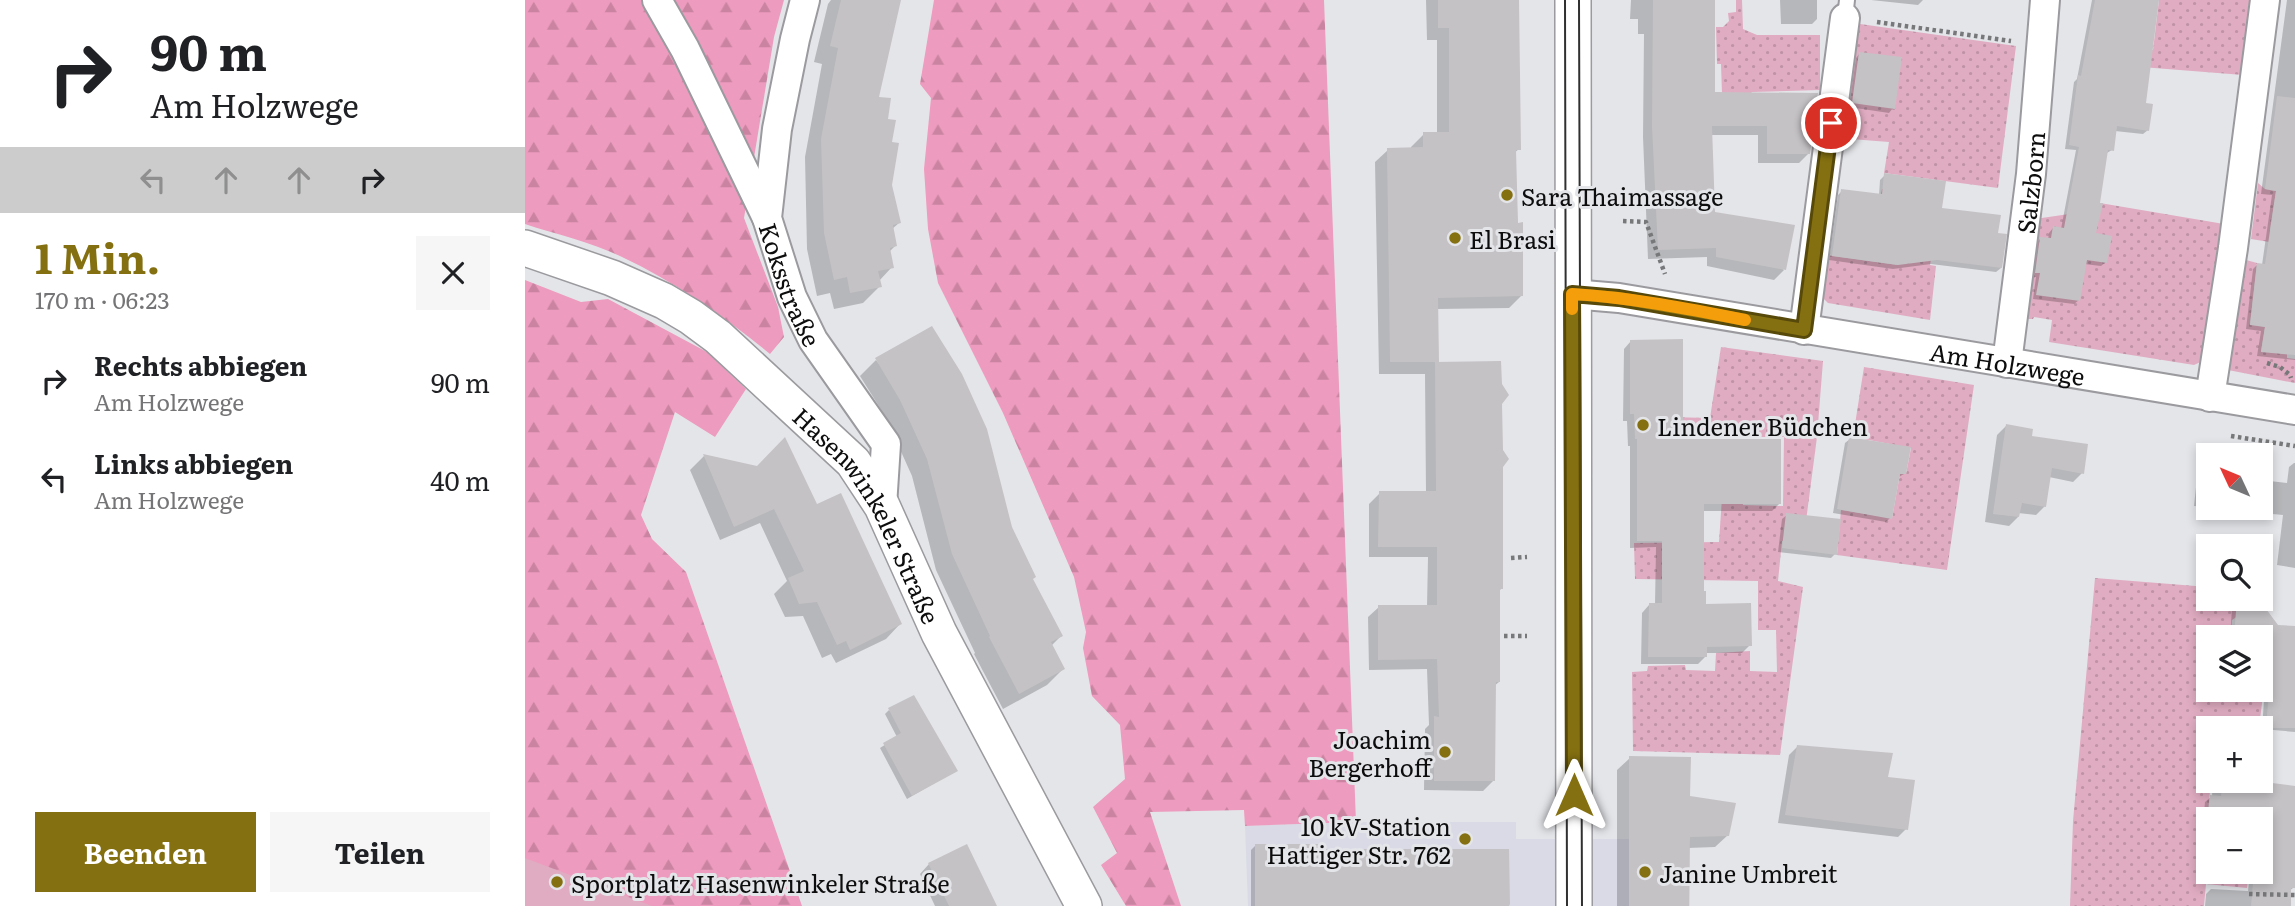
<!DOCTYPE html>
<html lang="de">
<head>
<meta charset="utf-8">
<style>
  body { margin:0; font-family:Literata,serif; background:#f6f6f6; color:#202124; height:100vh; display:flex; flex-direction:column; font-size:26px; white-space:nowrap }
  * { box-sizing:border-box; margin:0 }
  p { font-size:23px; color:#757577 }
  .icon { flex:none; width:38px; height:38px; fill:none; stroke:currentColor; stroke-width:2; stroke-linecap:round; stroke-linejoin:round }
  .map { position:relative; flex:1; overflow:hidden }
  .sheet { display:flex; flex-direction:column; background:#fff; width:525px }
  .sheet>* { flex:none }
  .banner { background:#fff; color:#202124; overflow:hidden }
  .needle { width:46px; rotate:314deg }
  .tools { position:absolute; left:1671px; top:443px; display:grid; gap:14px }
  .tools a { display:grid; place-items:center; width:77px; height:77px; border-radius:0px; background:#fff; box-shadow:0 4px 10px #0003; font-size:35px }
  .pin { position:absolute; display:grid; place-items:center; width:60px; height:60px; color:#fff; margin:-30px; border:4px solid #fff; border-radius:50%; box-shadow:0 2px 7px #0007 }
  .me { position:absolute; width:77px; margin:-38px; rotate:0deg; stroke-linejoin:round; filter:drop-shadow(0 0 5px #0008) }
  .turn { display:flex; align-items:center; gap:24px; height:147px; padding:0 35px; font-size:32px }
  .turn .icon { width:91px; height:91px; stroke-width:2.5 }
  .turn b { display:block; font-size:49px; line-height:60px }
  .lanes { display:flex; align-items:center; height:66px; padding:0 35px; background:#0003; justify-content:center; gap:35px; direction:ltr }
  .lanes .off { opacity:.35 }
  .round { display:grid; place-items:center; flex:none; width:74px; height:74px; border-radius:0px; background:#f6f6f6 }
  .summary { display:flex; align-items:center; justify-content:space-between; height:119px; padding:0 35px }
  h1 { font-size:42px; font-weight:700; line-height:52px; color:#847010 }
  .cta { display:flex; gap:14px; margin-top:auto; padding:14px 35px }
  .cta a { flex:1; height:80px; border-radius:0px; background:#847010; color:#fff; font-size:28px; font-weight:700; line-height:80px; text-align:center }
  .cta a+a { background:#f6f6f6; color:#202124 }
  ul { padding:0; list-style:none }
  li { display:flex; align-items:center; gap:21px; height:98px; padding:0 35px }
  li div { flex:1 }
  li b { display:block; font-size:26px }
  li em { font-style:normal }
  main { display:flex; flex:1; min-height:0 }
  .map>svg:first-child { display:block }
  .built { fill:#d9dae5 }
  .forest { fill:url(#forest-firs) }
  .garden { fill:url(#garden-dots) }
  .pitch { fill:#e0acc1 }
  .shadow { fill:#0003 }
  .building { fill:#c5c2c5 }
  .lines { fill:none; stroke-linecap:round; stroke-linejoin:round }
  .service-casing { stroke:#9b9b9f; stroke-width:18 }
  .minor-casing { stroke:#9b9b9f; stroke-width:32 }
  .tertiary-casing { stroke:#9b9b9f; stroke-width:38 }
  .path { stroke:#77787a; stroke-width:4.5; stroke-dasharray:3.5 3.5; stroke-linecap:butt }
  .service { stroke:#fff; stroke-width:14 }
  .minor { stroke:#fff; stroke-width:28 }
  .tertiary { stroke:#fff; stroke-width:35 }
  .tram { stroke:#303031; stroke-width:2 }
  .route-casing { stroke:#56490a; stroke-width:18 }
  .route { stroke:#847010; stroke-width:12 }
  .slow { stroke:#f59e0b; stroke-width:12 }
  .poi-dot { fill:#847010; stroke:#e4e5e9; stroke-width:2.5 }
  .labels { text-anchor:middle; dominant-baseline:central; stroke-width:6; stroke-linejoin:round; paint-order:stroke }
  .street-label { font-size:24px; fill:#0d0d0e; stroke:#e4e5e9 }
  .poi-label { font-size:24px; fill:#0d0d0e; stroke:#e4e5e9; text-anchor:start }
</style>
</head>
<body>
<main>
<section class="sheet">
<div class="banner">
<div class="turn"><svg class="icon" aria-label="right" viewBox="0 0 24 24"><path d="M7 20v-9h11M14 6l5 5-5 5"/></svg><div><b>90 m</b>Am Holzwege</div></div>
<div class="lanes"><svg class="icon off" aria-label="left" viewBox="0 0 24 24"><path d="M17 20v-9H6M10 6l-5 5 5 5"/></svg><svg class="icon off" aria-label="ahead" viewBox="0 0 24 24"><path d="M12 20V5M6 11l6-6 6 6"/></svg><svg class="icon off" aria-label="ahead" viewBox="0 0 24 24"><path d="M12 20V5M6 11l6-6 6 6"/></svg><svg class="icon" aria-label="right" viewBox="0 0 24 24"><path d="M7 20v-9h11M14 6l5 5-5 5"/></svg></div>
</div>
<div class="summary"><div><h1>1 Min.</h1><p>170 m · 06:23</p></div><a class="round"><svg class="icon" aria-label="close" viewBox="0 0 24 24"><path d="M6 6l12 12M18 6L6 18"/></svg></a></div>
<ul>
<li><svg class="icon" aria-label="right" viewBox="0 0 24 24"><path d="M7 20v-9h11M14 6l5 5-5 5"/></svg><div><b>Rechts abbiegen</b><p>Am Holzwege</p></div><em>90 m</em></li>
<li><svg class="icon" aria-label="left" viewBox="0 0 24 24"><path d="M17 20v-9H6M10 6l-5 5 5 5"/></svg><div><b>Links abbiegen</b><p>Am Holzwege</p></div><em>40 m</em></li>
</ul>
<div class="cta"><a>Beenden</a><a>Teilen</a></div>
</section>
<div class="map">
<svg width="1770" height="906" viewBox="0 0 1770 906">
  <defs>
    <pattern id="forest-firs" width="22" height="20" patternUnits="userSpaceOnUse" patternTransform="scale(1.75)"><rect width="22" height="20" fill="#ed9bbe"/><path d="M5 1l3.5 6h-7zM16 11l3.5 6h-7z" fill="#ca84a2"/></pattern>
    <pattern id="garden-dots" width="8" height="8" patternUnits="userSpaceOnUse" patternTransform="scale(1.75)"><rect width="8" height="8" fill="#e0acc1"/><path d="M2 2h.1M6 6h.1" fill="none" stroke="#bf93a5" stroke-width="1.8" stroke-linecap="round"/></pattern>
  </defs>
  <rect width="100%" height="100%" fill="#e4e5e9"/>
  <path class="built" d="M831 822H991V839H1165V906H723L720 826Z"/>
  <path class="forest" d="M0 0H259L249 37 219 218 253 307 259 337 245 354C200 317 150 282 97 257 69 243 30 234 0 224Z
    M409 0H799L831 822 720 826 719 810 625 812 656 906H601L576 865 592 853 568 807 600 779 595 725 567 696 558 648 561 632 549 577 478 413 413 283 403 229 399 169 406 98 395 84Z
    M0 280 56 302 83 299 182 352 221 389 190 437 150 412 116 515 127 539 161 572 277 906H56L0 878Z"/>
  <path class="garden" d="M1211 0H1217L1218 29 1232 35H1295V90L1227 92 1198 124 1196 64H1192L1191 27H1198L1204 21 1203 13 1211 12Z
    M1634 0H1729L1718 75 1591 65 1624 50H1628Z
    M1328 23 1491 46 1473 188 1359 173 1364 142 1313 138Z
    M1733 183 1740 189 1751 191 1745 230 1770 233V246L1726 239Z
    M1357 189 1418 199 1405 265 1411 266 1405 320 1303 303 1296 296 1301 255 1373 265 1356 194Z
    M1575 203 1699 224 1682 359 1669 365 1524 342 1527 320 1509 317 1508 319H1499L1510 219 1544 214Z
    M1714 258 1732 263 1725 324 1740 327 1736 351 1762 354V358L1770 359V383L1703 370Z
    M1196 347 1298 361 1292 437 1278 544 1257 541 1253 581 1278 587 1255 755 1108 751 1107 672 1122 671 1123 666 1160 665 1161 670 1190 671 1191 653 1225 651V671L1252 672 1251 630H1233V581L1110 579 1109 543 1194 542 1198 483 1217 484 1218 505 1258 506 1259 437H1143V417L1185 418Z
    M1339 367 1449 385 1422 570 1312 555 1316 510 1367 518 1375 474H1381L1386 448 1328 437Z
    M1570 578 1683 587 1684 598 1705 599V605L1714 606 1713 616 1707 620 1706 637H1684V690H1736V655L1743 656 1734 727 1693 723 1692 728H1684V780L1686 781 1681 832H1683L1684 872H1724L1722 888 1681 884 1679 906H1545L1548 821Z"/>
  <path class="pitch" d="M0 858 127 906H0Z"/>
  <path class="shadow" d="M306 0H375L352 98 361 120 365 143 366 185 374 223 367 229 371 245 364 252 367 267 354 281 355 286 338 303 309 309 305 293 292 296 282 249 280 157 297 64 289 62 303 4Z
    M901 0H993L994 149 989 153 996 296 984 308 912 309V364L975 403 976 589 973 592 974 682 969 686V780L958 791 899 790 900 729 904 725 902 669 844 670 843 617 854 607H902L903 557H844V504L855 493H901L900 374H854L850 162 863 150 886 149V147L899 134H912V40H902Z
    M1106 0H1189L1188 94 1291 95 1284 153 1274 163H1233V135H1186L1188 213 1259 270 1249 280 1182 266V257L1123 259 1118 137 1119 34H1113V19H1105Z
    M1255 0H1292V19L1287 24H1256Z
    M1346 0H1398L1393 5Z
    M1567 0H1633L1619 104 1623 130 1618 134 1590 131 1587 150 1580 154 1569 234 1581 262 1576 266 1559 264 1554 300 1549 304 1508 299 1511 277H1507L1511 243 1515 239 1523 240 1524 233 1528 228 1536 229 1551 150 1540 149 1549 82 1552 79Z
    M1762 0H1770V360L1732 356 1736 331 1721 329 1728 269 1733 264 1737 265 1747 195 1736 194Z
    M1335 53 1368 108 1364 113 1324 107 1331 58Z
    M1360 175 1415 209 1471 234 1476 268 1471 272 1406 264 1368 269 1304 260 1313 195 1317 191 1354 196 1355 180Z
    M1106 341 1157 441 1255 503 1247 511H1177L1179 606 1225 645 1217 653H1180V657L1173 664H1116L1117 613 1124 605H1130L1131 547 1105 548V446H1103L1102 421H1098L1099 349Z
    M351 360 485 528 506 579 536 636 526 646 538 669 522 685 478 709 449 654 450 653 411 570 387 476 360 416 335 376Z
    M1481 426 1505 437 1557 473 1548 482 1524 477 1520 506 1511 515 1493 513V517L1484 526 1460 522 1472 435Z
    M1325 439 1379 474 1372 478 1365 518 1361 522 1308 513 1320 443Z
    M179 456 291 506 375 624 361 639 311 663 306 654 297 658 278 616 260 617 249 594 262 581 235 523 195 540 165 470Z
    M1769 463H1770V568L1752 565 1758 515 1685 508H1736V480L1762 483 1764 467Z
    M1676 474H1684V507L1669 506 1672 478Z
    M1262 515 1310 554 1306 558 1253 552 1257 519Z
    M1736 569 1738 570 1736 605 1752 626 1770 628V732L1737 729 1742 658H1736V637H1705L1707 609H1702L1703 598H1736Z
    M364 710 430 771 382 799 355 748 372 737 360 714Z
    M1273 746 1381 829 1373 837 1253 823 1264 755Z
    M1105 758 1164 798 1203 835 1190 847 1163 848 1162 906H1092V770Z
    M1688 780H1722L1768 888 1764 891 1763 906H1680L1681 894 1686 889 1723 891 1725 872H1736V819H1684V834L1677 833 1680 802 1687 796Z
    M730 846 797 851 983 906H726V850Z
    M404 864 470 906H410L395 874Z"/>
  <path class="building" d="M316 0H376L354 97 366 98 363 119 371 120 367 142 374 143 367 185 376 223 368 225 372 246 365 248 369 268 353 271 357 287 325 293 322 277 309 280 299 233 296 139 313 48 305 46Z
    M913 0H994L996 150H991L993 223 998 222V296L913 298 914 362H865L862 148 898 147V132H924V28H913Z
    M1128 0H1190V92L1293 93 1285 154H1242V126H1187L1190 212 1270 225 1261 270 1191 257V248L1133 250 1127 126Z
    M1570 0H1634L1621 103 1628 104 1624 131 1592 126 1589 151 1583 150 1575 203H1578L1571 233 1587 236 1582 263 1562 260 1555 301 1511 295 1515 273H1510L1515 237 1526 238 1528 226 1539 228 1554 147 1544 145 1553 75 1556 76Z
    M1334 52 1377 57 1370 109 1327 103Z
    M1752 96 1770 98V355L1736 352 1740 327 1725 325 1732 263 1740 264 1751 191 1740 189Z
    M1359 173 1421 181 1417 208 1476 215 1473 233 1482 234 1477 268 1412 260 1373 265 1307 256 1316 189 1357 194Z
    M407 326 437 374 462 429 487 527 511 577 508 579 538 636 526 642 540 669 494 694 464 637 465 636 427 554 402 459 375 400 350 358Z
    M1158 339V439H1256V504H1179V591H1181V604L1226 603 1227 646 1182 647V657H1123L1124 603H1137V541H1112V439H1110L1109 414H1105V340Z
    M976 361 977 384 984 395 977 404 978 450 984 459 978 467V589H975V682H971L970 781H909V716L914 717 912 659 853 660V605H912V547H853L854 491H911L910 362Z
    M1481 424 1508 429 1507 436 1563 444 1559 474 1527 468 1521 507 1497 503 1494 517 1468 514Z
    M260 437 292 504 316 493 377 624 325 650 321 641 312 645 292 602 274 604 263 578 279 571 249 509 209 527 178 454 232 466Z
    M1324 437 1386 447 1381 474H1375L1367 519 1312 509Z
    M1261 513 1316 519 1312 555 1257 548Z
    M1712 598H1733L1753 625 1770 626V728H1741L1747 653 1736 652V637H1709Z
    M389 695 433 771 387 796 358 743 376 733 363 708Z
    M1272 745 1368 753 1363 777 1390 780 1383 830 1260 815Z
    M1104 756 1166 757 1165 796 1211 803 1204 836 1165 837 1164 906H1104Z
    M1698 780H1724L1770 786V888H1766V906H1726L1729 872H1736V819H1684V828H1682L1685 795 1696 796Z
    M442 844 472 906H424L403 863Z
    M730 844H799V849H984L985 904 984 906H730Z"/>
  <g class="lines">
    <defs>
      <path id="service" d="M1320 18 1322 0"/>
      <g id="minor">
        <path d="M132 0 160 49 242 218"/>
        <path id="s1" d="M280 0 270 39 252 129 242 218 267 297 288 340 361 444 357 506"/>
        <path id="s2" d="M1047 294 1094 298 1770 410"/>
        <path d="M1279 330 1320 18"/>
        <path id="s3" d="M1482 363 1506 174 1520 0"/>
        <path d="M1685 397 1708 248 1740 0"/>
      </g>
      <g id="tertiary">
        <path d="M1048 0 1049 906"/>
        <path id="s4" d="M0 248 87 278 139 301 166 317 193 337 328 462 357 506 414 633 559 906"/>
      </g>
    </defs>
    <use href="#service" class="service-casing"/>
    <use href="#minor" class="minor-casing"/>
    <use href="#tertiary" class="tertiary-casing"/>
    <path class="path" d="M1352 22 1486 41
      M1098 221 1121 222 1140 274
      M1742 363 1755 367 1765 375 1766 378
      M1706 436 1770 446
      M986 558 1002 557
      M979 636H1002
      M1724 894 1770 895"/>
    <use href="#service" class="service"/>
    <use href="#minor" class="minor"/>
    <use href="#tertiary" class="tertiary"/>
    <path class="tram" d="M1040 0 1042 906
      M1054 0 1057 906"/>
  </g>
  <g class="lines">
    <defs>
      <path id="route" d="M1049 795 1047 294 1094 298 1279 330 1306 123"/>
    </defs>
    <use href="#route" class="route-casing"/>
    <use href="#route" class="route"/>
    <path class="slow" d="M1047 309V294C1103 297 1165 309 1220 320"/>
  </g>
  <g class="poi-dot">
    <circle cx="982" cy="195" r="7"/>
    <circle cx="930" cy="238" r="7"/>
    <circle cx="1118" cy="425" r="7"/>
    <circle cx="920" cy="752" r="7"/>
    <circle cx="940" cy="839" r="7"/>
    <circle cx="1120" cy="872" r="7"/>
    <circle cx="32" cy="882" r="7"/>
  </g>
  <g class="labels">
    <g class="street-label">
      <text stroke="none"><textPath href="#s3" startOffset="182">Salzborn</textPath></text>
      <text stroke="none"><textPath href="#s1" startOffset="292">Koksstraße</textPath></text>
      <text stroke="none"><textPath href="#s2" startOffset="441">Am Holzwege</textPath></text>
      <text stroke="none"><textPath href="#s4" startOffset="450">Hasenwinkeler Straße</textPath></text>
    </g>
    <g class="poi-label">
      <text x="996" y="195">Sara Thaimassage</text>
      <text x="944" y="238">El Brasi</text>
      <text x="1132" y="425">Lindener Büdchen</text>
      <text x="906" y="738" text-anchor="end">Joachim<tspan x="906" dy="28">Bergerhoff</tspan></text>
      <text x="926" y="825" text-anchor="end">10 kV-Station<tspan x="926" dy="28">Hattiger Str. 762</tspan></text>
      <text x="1134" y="872">Janine Umbreit</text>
      <text x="46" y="882">Sportplatz Hasenwinkeler Straße</text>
    </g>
  </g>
</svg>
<div class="tools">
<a><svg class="needle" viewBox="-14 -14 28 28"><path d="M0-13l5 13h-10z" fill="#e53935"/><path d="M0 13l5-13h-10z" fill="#757577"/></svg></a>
<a><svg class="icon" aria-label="search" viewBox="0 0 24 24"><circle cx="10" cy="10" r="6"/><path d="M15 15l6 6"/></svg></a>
<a><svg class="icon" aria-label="layers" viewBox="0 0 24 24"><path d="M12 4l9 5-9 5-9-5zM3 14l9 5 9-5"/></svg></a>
<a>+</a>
<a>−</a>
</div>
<div class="pin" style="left:1306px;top:123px;background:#d93025"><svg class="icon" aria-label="arrive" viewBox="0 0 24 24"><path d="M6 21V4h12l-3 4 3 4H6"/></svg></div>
<svg class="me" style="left:1049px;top:795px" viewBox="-20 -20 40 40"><path d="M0-17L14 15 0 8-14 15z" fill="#847010" stroke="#fff" stroke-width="4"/></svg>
</div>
</main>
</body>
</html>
